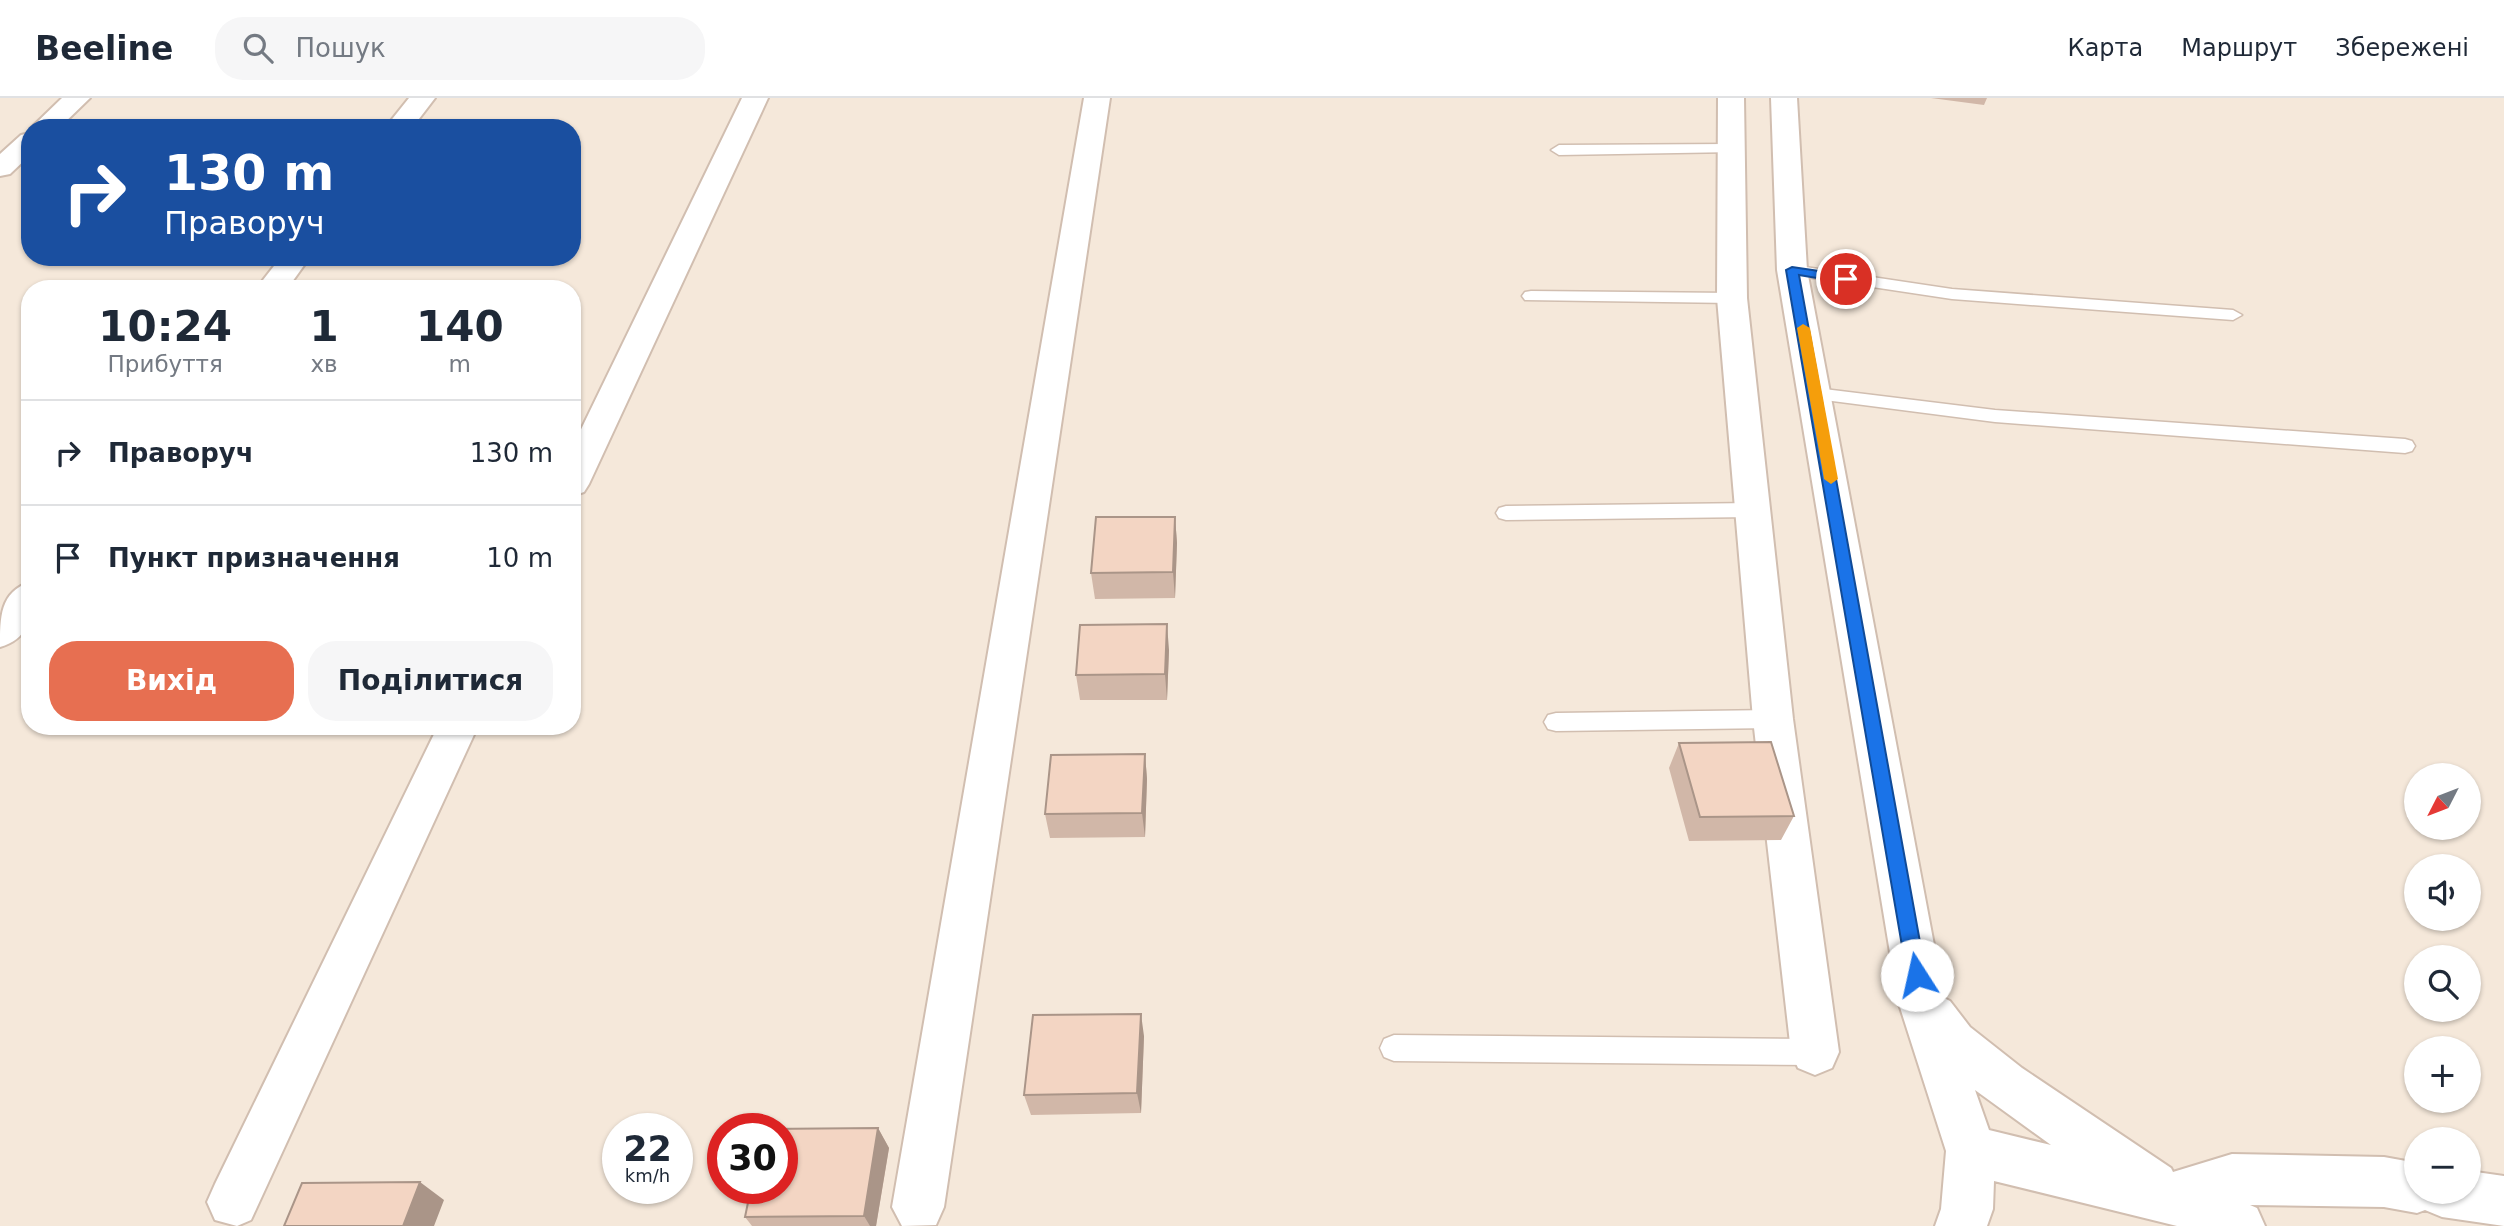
<!DOCTYPE html>
<html lang="uk">
<head>
<meta charset="utf-8">
<style>
  body { margin:0; font-family:"DejaVu Sans",sans-serif; background:#f6f6f7; color:#1f2937; height:100vh; display:flex; flex-direction:column; font-size:26px; white-space:nowrap }
  * { box-sizing:border-box; margin:0 }
  p { font-size:23px; color:#747a83 }
  .icon { flex:none; width:38px; height:38px; fill:none; stroke:currentColor; stroke-width:2; stroke-linecap:round; stroke-linejoin:round }
  .map { position:relative; flex:1; overflow:hidden }
  .side { position:absolute; left:21px; top:182px; width:560px; height:455px; display:flex; flex-direction:column; background:#fff; border-radius:28px; box-shadow:0 2px 5px #0004 }
  .side>* { flex:none }
  .top-card { position:absolute; left:21px; top:21px; width:560px; height:147px; border-radius:28px; box-shadow:0 2px 5px #0004; background:#1a4fa0; color:#fff; overflow:hidden }
  .needle { width:46px; rotate:228deg }
  .tools { position:absolute; left:2404px; top:665px; display:grid; gap:14px }
  .tools a { display:grid; place-items:center; width:77px; height:77px; border-radius:50%; background:#fff; box-shadow:0 2px 5px #0004; font-size:35px }
  .speed { position:absolute; left:602px; top:1015px; display:flex; gap:14px; font-size:35px; font-weight:700; text-align:center }
  .speed>* { display:grid; place-content:center; width:91px; height:91px; border-radius:50%; background:#fff; box-shadow:0 2px 5px #0004; line-height:1 }
  .speed small { font-size:18px; font-weight:400 }
  .speed .limit { border:10px solid #d22; background:#fff; color:#111 }
  .pin { position:absolute; display:grid; place-items:center; width:60px; height:60px; color:#fff; margin:-30px; border:4px solid #fff; border-radius:50%; box-shadow:0 2px 7px #0007 }
  .me { position:absolute; width:77px; margin:-38px; rotate:350deg; stroke-linejoin:round; filter:drop-shadow(0 0 5px #0008) }
  .turn { display:flex; align-items:center; gap:24px; height:147px; padding:0 28px; font-size:32px }
  .turn .icon { width:91px; height:91px; stroke-width:2.5 }
  .turn b { display:block; font-size:49px; line-height:60px }
  .eta { display:flex; justify-content:space-evenly; align-items:center; height:119px; text-align:center }
  .eta b { font-size:42px; font-weight:700; line-height:49px }
  .cta { display:flex; gap:14px; margin-top:auto; padding:14px 28px }
  .cta a { flex:1; height:80px; border-radius:28px; background:#e76f51; color:#fff; font-size:28px; font-weight:700; line-height:80px; text-align:center }
  .cta a+a { background:#f6f6f7; color:#1f2937 }
  ul { padding:0; list-style:none }
  li { display:flex; align-items:center; gap:21px; height:105px; padding:0 28px; border-top:2px solid #e0e1e3 }
  li div { flex:1 }
  li b { display:block; font-size:26px }
  li em { font-style:normal }
  header { display:flex; align-items:center; gap:42px; box-sizing:border-box; height:98px; padding:0 35px; background:#fff; border-bottom:2px solid #e0e1e3 }
  header strong { font-size:33px }
  nav { display:flex; gap:38px; margin-inline-start:auto; font-size:24px }
  .search { width:490px; height:63px; background:#f6f6f7; display:flex; align-items:center; gap:18px; box-sizing:border-box; padding:0 24px; border-radius:28px; color:#747a83; font-size:26px }
  .map>svg:first-child { display:block }
  .residential { fill:#f5e8da; fill-rule:evenodd }
  .lines { fill:none; stroke-linecap:round; stroke-linejoin:round }
  .lane-casing { stroke:#d1beb0; stroke-width:3 }
  .street-casing { stroke:#d1beb0; stroke-width:4 }
  .lane { fill:#fff; fill-rule:evenodd }
  .street { fill:#fff; fill-rule:evenodd }
  .wall { fill:#d1b7a8 }
  .shaded-wall { fill:#aa9588 }
  .building { fill:#f3d5c3; stroke:#aa9588; stroke-width:2 }
  .route { fill:#1a73e8; stroke:#114b97; stroke-width:2 }
  .slow { fill:#f59e0b }
</style>
</head>
<body>
<header>
<strong>Beeline</strong>
<div class="search"><svg class="icon" aria-label="search" viewBox="0 0 24 24"><circle cx="10" cy="10" r="6"/><path d="M15 15l6 6"/></svg>Пошук</div>
<nav><a>Карта</a><a>Маршрут</a><a>Збережені</a></nav>
</header>
<div class="map">
<svg width="2504" height="1128" viewBox="0 0 2504 1128">
  <rect width="100%" height="100%" fill="#fdf6ec"/>
  <path class="residential" d="M0 0H2504V1128H0ZM30 30H572V159H30ZM30 191H572V628H30ZM2417 677H2469V730H2417ZM2417 768H2469V821H2417ZM2417 859H2469V912H2417ZM2417 950H2469V1003H2417ZM618 1031H677V1090H618ZM723 1031H782V1090H723ZM2417 1041H2469V1094H2417Z"/>
  <g class="lines">
    <defs>
      <path id="lane" d="M1730 46 1736 48 1738 51 1736 54 1559 57 1551 52 1559 47Z
        M1792 167 1952 191 2233 212 2242 217 2233 222 1952 201 1786 176 1783 172Z
        M1531 193 1732 195 1741 200 1732 205 1525 202 1522 198 1525 194Z
        M1816 290 1995 312 2405 341 2412 343 2415 348 2412 353 2405 355 1995 324 1809 300 1806 296 1809 292Z
        M1754 405 1761 407 1764 412 1761 417 1754 419 1506 422 1499 420 1496 415 1499 410 1506 408Z
        M1773 612 1781 614 1785 621 1781 628 1773 630 1556 633 1548 631 1544 624 1548 617 1556 615Z
        M1394 937 1815 941 1825 945 1829 954 1825 963 1815 967 1394 963 1384 959 1380 950 1384 941Z"/>
      <path id="street" d="M62 0H90L59 30H31Z
        M409 0H435L412 30H385Z
        M742 0H768L589 386 584 394 572 398V350Z
        M1084 0H1110L944 1109 936 1127 902 1128 892 1109Z
        M1718 0H1744L1747 200 1793 621 1839 954 1832 970 1815 977 1798 970 1791 954 1753 621 1717 200Z
        M1771 0H1797L1807 172 1944 900 1950 903 1970 929 2022 970 2171 1070 2173 1074 2232 1056 2384 1059 2417 1065V1094H2469V1073L2504 1078V1128L2442 1119 2425 1112 2417 1115 2384 1109 2250 1107 2257 1110 2265 1128H2177L1994 1083 1993 1111 1987 1128H1935L1941 1111 1946 1053 1898 903 1777 172ZM1975 992 2051 1047 1989 1032Z
        M30 35V57L10 76 0 78V56L21 37Z
        M281 159H310L287 191H256Z
        M30 484C30 513 34 539 0 549 0 519 0 494 30 484Z
        M438 628H478L251 1122 237 1128 215 1122 207 1104 215 1086Z"/>
    </defs>
    <use href="#lane" class="lane-casing"/>
    <use href="#street" class="street-casing"/>
    <use href="#lane" class="lane"/>
    <use href="#street" class="street"/>
  </g>
  <path class="wall" d="M1931 0H1987L1984 7Z
    M1175 419 1177 445 1175 500 1095 501 1091 475Z
    M1169 552 1167 602H1080L1076 577Z
    M1679 645 1794 718 1781 742 1689 743 1669 670Z
    M1145 656 1147 681 1145 739 1050 740 1045 716Z
    M1144 938 1141 1015 1031 1017 1024 997Z
    M878 1030 889 1050 876 1128H752L745 1119Z"/>
  <path class="shaded-wall" d="M1175 419 1177 445 1175 500 1173 474Z
    M1167 526 1169 552 1167 602 1165 576Z
    M1145 656 1147 681 1145 739 1142 715Z
    M1141 916 1144 938 1141 1015 1137 995Z
    M878 1030 889 1050 876 1128H870L864 1118Z
    M420 1084 444 1102 434 1128H403Z"/>
  <path class="building" d="M1096 419H1175L1173 474 1091 475Z
    M1167 526 1165 576 1076 577 1080 527Z
    M1771 644 1794 718 1700 719 1679 645Z
    M1145 656 1142 715 1045 716 1051 657Z
    M1141 916 1137 995 1024 997 1033 917Z
    M878 1030 864 1118 745 1119 751 1090H782V1031H764Z
    M420 1084 403 1128H284L302 1085Z"/>
  <path class="route" d="M1792 169 1846 177 1852 181 1846 185 1799 177 1926 877 1923 883 1917 885 1910 883 1907 877 1786 172Z"/>
  <path class="slow" d="M1803 226 1810 230 1838 381 1831 386 1824 381 1797 230Z"/>
</svg>
<div class="tools">
<a><svg class="needle" viewBox="-14 -14 28 28"><path d="M0-13l5 13h-10z" fill="#e53935"/><path d="M0 13l5-13h-10z" fill="#747a83"/></svg></a>
<a><svg class="icon" aria-label="sound" viewBox="0 0 24 24"><path d="M4 9h4l5-4v14l-5-4H4zM17 9q2 3 0 6"/></svg></a>
<a><svg class="icon" aria-label="search" viewBox="0 0 24 24"><circle cx="10" cy="10" r="6"/><path d="M15 15l6 6"/></svg></a>
<a>+</a>
<a>−</a>
</div>
<div class="speed"><div>22<small>km/h</small></div><div class="limit">30</div></div>
<div class="pin" style="left:1846px;top:181px;background:#d93025"><svg class="icon" aria-label="arrive" viewBox="0 0 24 24"><path d="M6 21V4h12l-3 4 3 4H6"/></svg></div>
<svg class="me" style="left:1917px;top:877px" viewBox="-20 -20 40 40"><circle r="19" fill="#fff"/><path d="M0-13L10 11 0 6-10 11z" fill="#1a73e8"/></svg>
<div class="top-card">
<div class="turn"><svg class="icon" aria-label="right" viewBox="0 0 24 24"><path d="M7 20v-9h11M14 6l5 5-5 5"/></svg><div><b>130 m</b>Праворуч</div></div>
</div>
<section class="side">
<div class="eta">
<div><b>10:24</b><p>Прибуття</p></div>
<div><b>1</b><p>хв</p></div>
<div><b>140</b><p>m</p></div>
</div>
<ul>
<li><svg class="icon" aria-label="right" viewBox="0 0 24 24"><path d="M7 20v-9h11M14 6l5 5-5 5"/></svg><div><b>Праворуч</b></div><em>130 m</em></li>
<li><svg class="icon" aria-label="arrive" viewBox="0 0 24 24"><path d="M6 21V4h12l-3 4 3 4H6"/></svg><div><b>Пункт призначення</b></div><em>10 m</em></li>
</ul>
<div class="cta"><a>Вихід</a><a>Поділитися</a></div>
</section>
</div>
</body>
</html>
